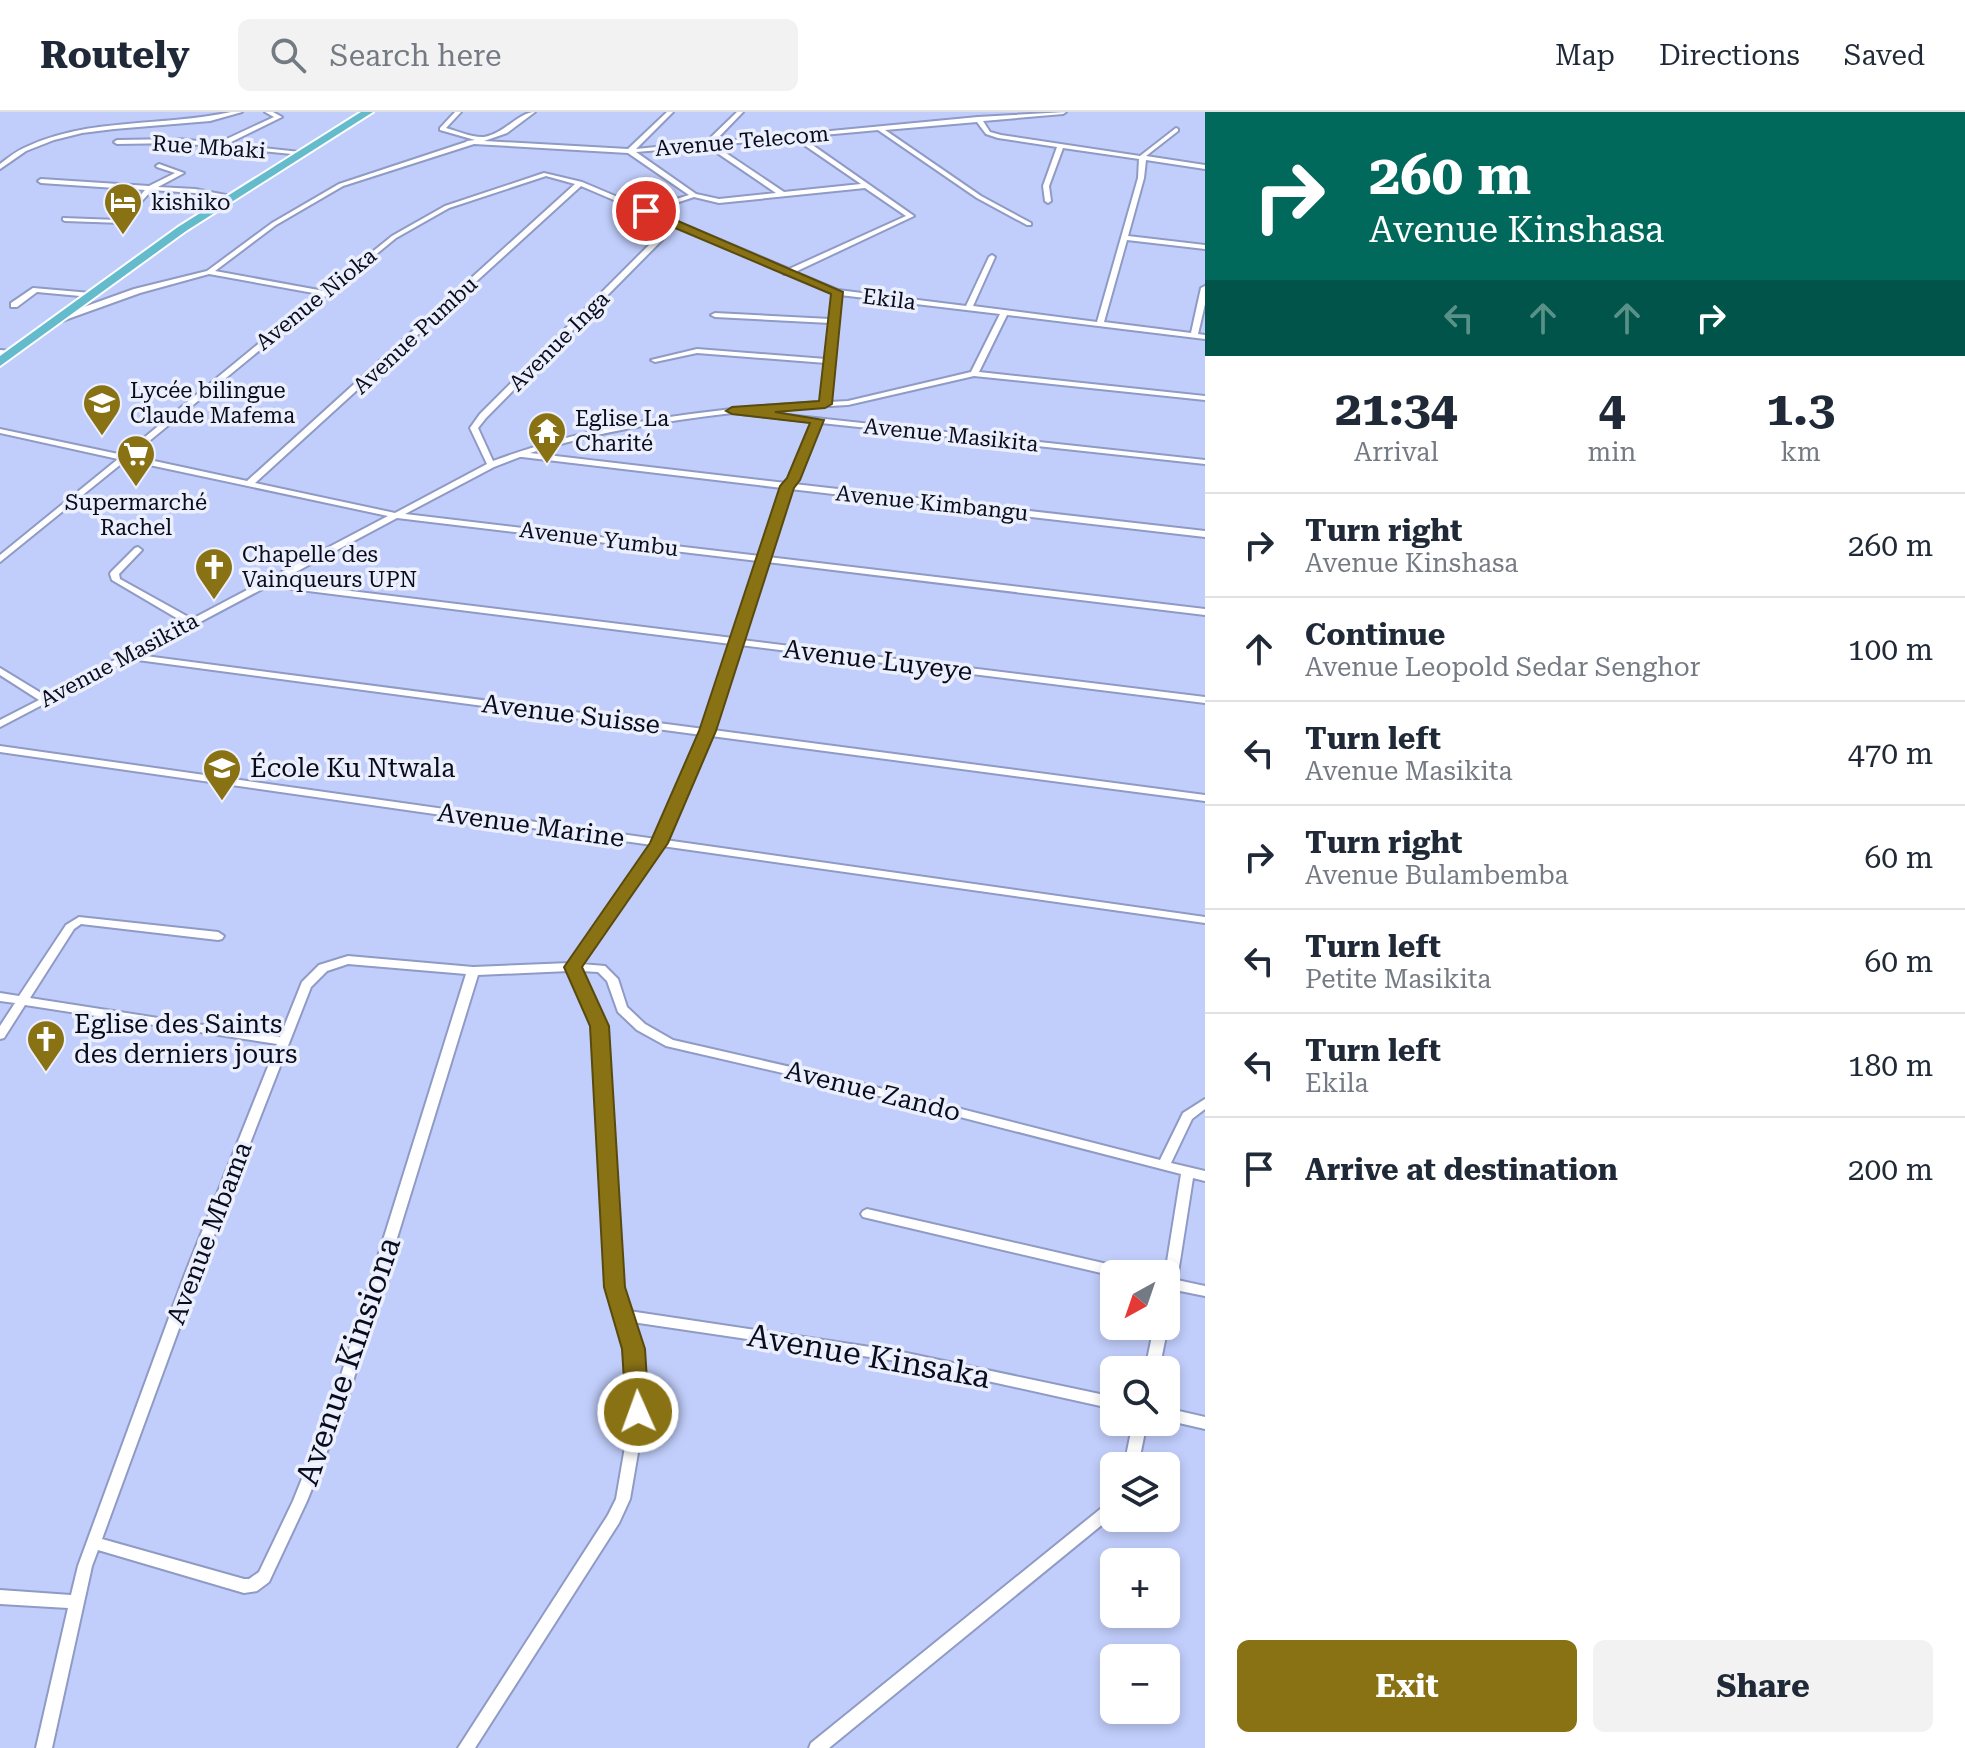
<!DOCTYPE html>
<html lang="en">
<head>
<meta charset="utf-8">
<style>
  body { margin:0; font-family:"Roboto Serif",serif; background:#f2f2f3; color:#1f2937; height:100vh; display:flex; flex-direction:column; font-size:30px; white-space:nowrap }
  * { box-sizing:border-box; margin:0 }
  p { font-size:26px; color:#747a83 }
  .icon { flex:none; width:44px; height:44px; fill:none; stroke:currentColor; stroke-width:2; stroke-linecap:round; stroke-linejoin:round }
  .map { position:relative; flex:1; overflow:hidden }
  .sheet { display:flex; flex-direction:column; background:#fff; width:760px }
  .sheet>* { flex:none }
  .guide { background:#00695c; color:#fff; overflow:hidden }
  .needle { width:52px; rotate:220deg }
  .controls { position:absolute; left:1100px; top:1148px; display:grid; gap:16px }
  .controls a { display:grid; place-items:center; width:80px; height:80px; border-radius:12px; background:#fff; box-shadow:0 4px 12px #0003; font-size:40px }
  .pin { position:absolute; display:grid; place-items:center; width:68px; height:68px; color:#fff; margin:-34px; border:4px solid #fff; border-radius:50%; box-shadow:0 2px 8px #0007 }
  .me { position:absolute; width:88px; margin:-44px; rotate:358deg; stroke-linejoin:round; filter:drop-shadow(0 0 6px #0008) }
  .turn { display:flex; align-items:center; gap:28px; height:168px; padding:0 32px; font-size:36px }
  .turn .icon { width:104px; height:104px; stroke-width:2.5 }
  .turn b { display:block; font-size:56px; line-height:68px }
  .lanes { display:flex; align-items:center; height:76px; padding:0 32px; background:#0003; justify-content:center; gap:40px; direction:ltr }
  .lanes .off { opacity:.35 }
  .eta { display:flex; justify-content:space-evenly; align-items:center; height:136px; text-align:center }
  .eta b { font-size:48px; font-weight:700; line-height:56px }
  .primary-button { display:flex; gap:16px; margin-top:auto; padding:16px 32px }
  .primary-button a { flex:1; height:92px; border-radius:12px; background:#897214; color:#fff; font-size:32px; font-weight:700; line-height:92px; text-align:center }
  .primary-button a+a { background:#f2f2f3; color:#1f2937 }
  ul { padding:0; list-style:none }
  li { display:flex; align-items:center; gap:24px; height:104px; padding:0 32px; border-top:2px solid #e0e1e3 }
  li div { flex:1 }
  li b { display:block; font-size:30px }
  li em { font-style:normal }
  header { display:flex; align-items:center; gap:48px; box-sizing:border-box; height:112px; padding:0 40px; background:#fff; border-bottom:2px solid #e0e1e3 }
  header strong { font-size:38px }
  nav { display:flex; gap:44px; margin-inline-start:auto; font-size:28px }
  .search { width:560px; height:72px; background:#f2f2f3; display:flex; align-items:center; gap:20px; box-sizing:border-box; padding:0 28px; border-radius:12px; color:#747a83; font-size:30px }
  main { display:flex; flex:1; min-height:0 }
  .map>svg:first-child { display:block }
  .lines { fill:none; stroke-linecap:round; stroke-linejoin:round }
  .minor-casing { stroke:#8f9ac5; stroke-width:4 }
  .trunk-casing { stroke:#fff; stroke-width:4 }
  .minor { fill:#fff; fill-rule:evenodd }
  .trunk { fill:#64bbcc; fill-rule:evenodd }
  .route { fill:#897214; stroke:#594a0d; stroke-width:2 }
  .labels { text-anchor:middle; dominant-baseline:central; stroke-width:7; stroke-linejoin:round; paint-order:stroke }
  .far-street-label { font-size:22px; fill:#090c1c; stroke:#ecf0fe }
  .far-poi-label { font-size:22px; fill:#090c1c; stroke:#ecf0fe; text-anchor:start }
  .street-label { font-size:26px; fill:#090c1c; stroke:#ecf0fe }
  .poi-label { font-size:26px; fill:#090c1c; stroke:#ecf0fe; text-anchor:start }
  .near-street-label { font-size:32px; fill:#090c1c; stroke:#ecf0fe }
</style>
</head>
<body>
<header>
<strong>Routely</strong>
<div class="search"><svg class="icon" aria-label="search" viewBox="0 0 24 24"><circle cx="10" cy="10" r="6"/><path d="M15 15l6 6"/></svg>Search here</div>
<nav><a>Map</a><a>Directions</a><a>Saved</a></nav>
</header>
<main>
<div class="map">
<svg width="1205" height="1636" viewBox="0 0 1205 1636">
  <rect width="100%" height="100%" fill="#c1cefb"/>
  <g class="lines">
    <defs>
      <path id="minor" d="M231 0H242L210 9 114 17 82 21 54 28 26 39 0 57V52C8 46 16 39 26 35 90 5 163 15 231 0Z
        M265 0H273L282 5 227 32 300 40 303 42 302 43 178 31 117 32 114 30 117 28 178 27 218 31 274 5Z
        M455 0H461L446 16C457 19 473 26 484 25 504 22 519 0 535 0L507 21 484 29 628 37 667 0H673L636 37 706 30 737 0H743L714 30 978 5 1066 0 1063 2 983 9 990 20 1001 23 1140 44 1176 16 1178 17V19L1146 44 1205 53V57L1146 48 1144 66 1128 124 1205 133V137L1127 128 1104 210 1191 221 1201 176 1205 174V192L1198 222 1205 223V227L1007 203 979 260 1205 284V288L974 264 848 293 759 298 758 296 762 294 821 290 826 251 697 241 655 250 651 248 697 237 826 247 830 211 715 205 711 203 715 201 830 207 833 181 789 162H784L783 160 676 114 486 306 478 316 493 349C571 320 650 306 732 297L1205 348V352L821 311 798 368 794 372 1205 419V425L790 377 768 445 1205 497V503L767 450 742 528 1205 585V591L740 533 713 618 1205 683V689L711 624 665 728 1205 805V811L662 734 581 852 605 854 618 867 627 895 645 912 673 928 852 969 1160 1048 1183 1001 1205 987V997L1192 1007 1171 1051 1205 1059V1069L1193 1066 1177 1168 1205 1174V1184L1175 1178 1171 1197 1166 1198V1162H1165L1181 1062 852 977 666 934 637 918 618 900 607 869 598 860 581 859 606 914 622 1175 629 1199 897 1239 1114 1285V1297L897 1249 632 1210 641 1237 645 1271V1300L630 1387 619 1411 475 1636H458L608 1403 616 1387 631 1300V1271L627 1237 608 1175 594 914 569 859 478 863 346 1292 307 1389 269 1470 257 1479 244 1481 98 1438 92 1454 52 1636H36L68 1496 0 1492V1478L71 1483 78 1454 185 1162 277 932 25 893 4 926 0 927V914L15 891 0 889V881L19 884 66 813 79 805 218 820 224 824 222 827 218 828 81 812 74 817 30 886 280 925 302 870 319 853 348 844 473 855 570 851 652 733 0 640V634L656 727 702 623 130 547 0 615V608L39 588 0 563V556L46 584 185 511 112 468 110 462 111 460 135 436 138 435 142 438 119 462 120 467 192 507 388 404 126 348 0 450V443L118 347 0 321V317L123 343 319 182 209 162 140 181 62 209H56V205L134 177 207 159 272 111 339 72 466 30 467 29 475 28 440 18V16ZM977 10 986 22 998 26 1057 35 1043 74 1045 89 1048 91 1051 89 1049 74 1063 36 1139 47 1138 66 1097 210 973 194 995 145 992 143 989 145 966 194 838 178 795 160 914 104 801 25 878 18 977 86 1027 113H1031V111L981 84 885 18ZM794 26 861 72 784 80 714 33ZM474 32 628 41 689 83 646 97 582 70 544 61 445 94 392 124 324 179 215 159 276 113 343 74ZM707 34 776 81 719 87 696 82 636 40ZM546 64 575 72 247 369 131 344 396 126 449 96ZM581 74 670 112 480 302 470 316 487 352 395 401 255 371ZM865 76 906 104 789 157 652 99 694 85 719 91ZM840 183 1000 202 971 260 848 289 829 290ZM732 301 813 310 790 367 786 371 530 341C596 320 663 309 732 301ZM520 345H522L782 376 760 444 405 402 494 355ZM397 406 758 449 733 526 277 470ZM268 474 731 532 704 617 138 543ZM348 852 466 862 332 1292 293 1389 259 1460 249 1467H244L102 1427 199 1162 311 875 327 859Z
        M159 52 184 61 158 75 195 77 236 85 233 87 195 81 152 78 122 111 65 109 63 108V106L118 108 145 78 41 71 38 69 41 67 149 74 175 61 157 55 156 54Z
        M33 176 91 181 95 183 91 185 37 180 17 195H11V191Z
        M0 238 13 239 17 241 13 243 0 242Z
        M867 1097 1129 1157 1134 1158 1136 1162H1114V1164L863 1105 861 1102 863 1099Z
        M1166 1211 1168 1214 1159 1258H1145L1154 1214H1166Z
        M1166 1296 1205 1305V1317L1166 1308Z
        M1133 1310H1147L1138 1354H1124Z
        M1114 1388V1403L829 1636H809L811 1631 1109 1390Z"/>
      <path id="trunk" d="M361 0H373L186 119 0 254V244L178 115Z"/>
    </defs>
    <use href="#minor" class="minor-casing"/>
    <use href="#trunk" class="trunk-casing"/>
    <use href="#minor" class="minor"/>
    <use href="#trunk" class="trunk"/>
  </g>
  <path class="route" d="M642 97H650L843 180 832 292 825 296 775 300 824 308 800 368 794 376 716 619 668 731 582 855 609 914 625 1175 645 1237 649 1300 646 1307H630L626 1300 622 1237 604 1175 590 914 564 855 650 731 699 619 780 374 787 366 810 311 732 302 726 299 732 295 819 289 831 182 642 102Z"/>
  <defs>
    <symbol id="hotel-pin" viewBox="-11 -11 22 30"><path d="M0 17L-7.5 6A9.5 9.5 0 1 1 7.5 6Z" fill="#897214" stroke="#ecf0fe"/><path d="M-6-4.5h1.5V1H6V5H4.5V3h-9V5H-6ZM-4 0a1.8 1.8 0 1 1 3.6 0ZM.5 0V-2.5h3Q6-2.5 6 0Z" fill="#fff"/></symbol>
    <symbol id="school-pin" viewBox="-11 -11 22 30"><path d="M0 17L-7.5 6A9.5 9.5 0 1 1 7.5 6Z" fill="#897214" stroke="#ecf0fe"/><path d="M0-5L7-2L0 1L-7-2ZM-4 1L0 2.5L4 1V4Q0 6-4 4Z" fill="#fff"/></symbol>
    <symbol id="temple-pin" viewBox="-11 -11 22 30"><path d="M0 17L-7.5 6A9.5 9.5 0 1 1 7.5 6Z" fill="#897214" stroke="#ecf0fe"/><path d="M0-6L5-2H3V0L6.5 2.5H4V6H1.5V3h-3V6H-4V2.5H-6.5L-3 0V-2H-5Z" fill="#fff"/></symbol>
    <symbol id="supermarket-pin" viewBox="-11 -11 22 30"><path d="M0 17L-7.5 6A9.5 9.5 0 1 1 7.5 6Z" fill="#897214" stroke="#ecf0fe"/><path d="M-6-5.5h2.5l.6 2H6L4.5 2H-2.5L-4.4-4H-6ZM-1.5 3.2a1.3 1.3 0 1 0 .1 0ZM3 3.2a1.3 1.3 0 1 0 .1 0Z" fill="#fff"/></symbol>
    <symbol id="church-pin" viewBox="-11 -11 22 30"><path d="M0 17L-7.5 6A9.5 9.5 0 1 1 7.5 6Z" fill="#897214" stroke="#ecf0fe"/><path d="M-1.2-6h2.4v3.5h3.3v2.4h-3.3V6h-2.4V-.1h-3.3v-2.4h3.3Z" fill="#fff"/></symbol>
  </defs>
  <g fill-rule="evenodd">
    <use href="#hotel-pin" x="101" y="68" width="44" height="60"/>
    <use href="#school-pin" x="80" y="269" width="44" height="60"/>
    <use href="#temple-pin" x="525" y="297" width="44" height="60"/>
    <use href="#supermarket-pin" x="114" y="320" width="44" height="60"/>
    <use href="#church-pin" x="192" y="433" width="44" height="60"/>
    <use href="#school-pin" x="200" y="634" width="44" height="60"/>
    <use href="#church-pin" x="24" y="905" width="44" height="60"/>
  </g>
  <g class="labels">
    <g class="far-street-label">
      <text transform="translate(742 29) rotate(-5)">Avenue Telecom</text>
      <text transform="translate(209 35) rotate(4)">Rue Mbaki</text>
      <text transform="translate(316 187) rotate(-39)">Avenue Nioka</text>
      <text transform="translate(889 187) rotate(7)">Ekila</text>
      <text transform="translate(415 223) rotate(-43)">Avenue Pumbu</text>
      <text transform="translate(559 229) rotate(-45)">Avenue Inga</text>
      <text transform="translate(951 323) rotate(6)">Avenue Masikita</text>
      <text transform="translate(932 391) rotate(6)">Avenue Kimbangu</text>
      <text transform="translate(599 427) rotate(7)">Avenue Yumbu</text>
      <text transform="translate(119 548) rotate(-28)">Avenue Masikita</text>
    </g>
    <g class="far-poi-label">
      <text x="151" y="90">kishiko</text>
      <text x="130" y="278">Lycée bilingue<tspan x="130" dy="25">Claude Mafema</tspan></text>
      <text x="575" y="306">Eglise La<tspan x="575" dy="25">Charité</tspan></text>
      <text x="136" y="390" text-anchor="middle">Supermarché<tspan x="136" dy="25">Rachel</tspan></text>
      <text x="242" y="442">Chapelle des<tspan x="242" dy="25">Vainqueurs UPN</tspan></text>
    </g>
    <g class="street-label">
      <text transform="translate(878 548) rotate(7)">Avenue Luyeye</text>
      <text transform="translate(571 602) rotate(7)">Avenue Suisse</text>
      <text transform="translate(531 713) rotate(8)">Avenue Marine</text>
      <text transform="translate(873 979) rotate(14)">Avenue Zando</text>
      <text transform="translate(209 1121) rotate(-69)">Avenue Mbama</text>
    </g>
    <g class="poi-label">
      <text x="250" y="656">École Ku Ntwala</text>
      <text x="74" y="912">Eglise des Saints<tspan x="74" dy="30">des derniers jours</tspan></text>
    </g>
    <g class="near-street-label">
      <text transform="translate(869 1244) rotate(10)">Avenue Kinsaka</text>
      <text transform="translate(348 1249) rotate(-71)">Avenue Kinsiona</text>
    </g>
  </g>
</svg>
<div class="controls">
<a><svg class="needle" viewBox="-14 -14 28 28"><path d="M0-13l5 13h-10z" fill="#e53935"/><path d="M0 13l5-13h-10z" fill="#747a83"/></svg></a>
<a><svg class="icon" aria-label="search" viewBox="0 0 24 24"><circle cx="10" cy="10" r="6"/><path d="M15 15l6 6"/></svg></a>
<a><svg class="icon" aria-label="layers" viewBox="0 0 24 24"><path d="M12 4l9 5-9 5-9-5zM3 14l9 5 9-5"/></svg></a>
<a>+</a>
<a>−</a>
</div>
<div class="pin" style="left:646px;top:99px;background:#d93025"><svg class="icon" aria-label="arrive" viewBox="0 0 24 24"><path d="M6 21V4h12l-3 4 3 4H6"/></svg></div>
<svg class="me" style="left:638px;top:1300px" viewBox="-20 -20 40 40"><circle r="17" fill="#897214" stroke="#fff" stroke-width="3"/><path d="M0-11L8 9 0 5-8 9z" fill="#fff"/></svg>
</div>
<section class="sheet">
<div class="guide">
<div class="turn"><svg class="icon" aria-label="right" viewBox="0 0 24 24"><path d="M7 20v-9h11M14 6l5 5-5 5"/></svg><div><b>260 m</b>Avenue Kinshasa</div></div>
<div class="lanes"><svg class="icon off" aria-label="left" viewBox="0 0 24 24"><path d="M17 20v-9H6M10 6l-5 5 5 5"/></svg><svg class="icon off" aria-label="ahead" viewBox="0 0 24 24"><path d="M12 20V5M6 11l6-6 6 6"/></svg><svg class="icon off" aria-label="ahead" viewBox="0 0 24 24"><path d="M12 20V5M6 11l6-6 6 6"/></svg><svg class="icon" aria-label="right" viewBox="0 0 24 24"><path d="M7 20v-9h11M14 6l5 5-5 5"/></svg></div>
</div>
<div class="eta">
<div><b>21:34</b><p>Arrival</p></div>
<div><b>4</b><p>min</p></div>
<div><b>1.3</b><p>km</p></div>
</div>
<ul>
<li><svg class="icon" aria-label="right" viewBox="0 0 24 24"><path d="M7 20v-9h11M14 6l5 5-5 5"/></svg><div><b>Turn right</b><p>Avenue Kinshasa</p></div><em>260 m</em></li>
<li><svg class="icon" aria-label="ahead" viewBox="0 0 24 24"><path d="M12 20V5M6 11l6-6 6 6"/></svg><div><b>Continue</b><p>Avenue Leopold Sedar Senghor</p></div><em>100 m</em></li>
<li><svg class="icon" aria-label="left" viewBox="0 0 24 24"><path d="M17 20v-9H6M10 6l-5 5 5 5"/></svg><div><b>Turn left</b><p>Avenue Masikita</p></div><em>470 m</em></li>
<li><svg class="icon" aria-label="right" viewBox="0 0 24 24"><path d="M7 20v-9h11M14 6l5 5-5 5"/></svg><div><b>Turn right</b><p>Avenue Bulambemba</p></div><em>60 m</em></li>
<li><svg class="icon" aria-label="left" viewBox="0 0 24 24"><path d="M17 20v-9H6M10 6l-5 5 5 5"/></svg><div><b>Turn left</b><p>Petite Masikita</p></div><em>60 m</em></li>
<li><svg class="icon" aria-label="left" viewBox="0 0 24 24"><path d="M17 20v-9H6M10 6l-5 5 5 5"/></svg><div><b>Turn left</b><p>Ekila</p></div><em>180 m</em></li>
<li><svg class="icon" aria-label="arrive" viewBox="0 0 24 24"><path d="M6 21V4h12l-3 4 3 4H6"/></svg><div><b>Arrive at destination</b></div><em>200 m</em></li>
</ul>
<div class="primary-button"><a>Exit</a><a>Share</a></div>
</section>
</main>
</body>
</html>
